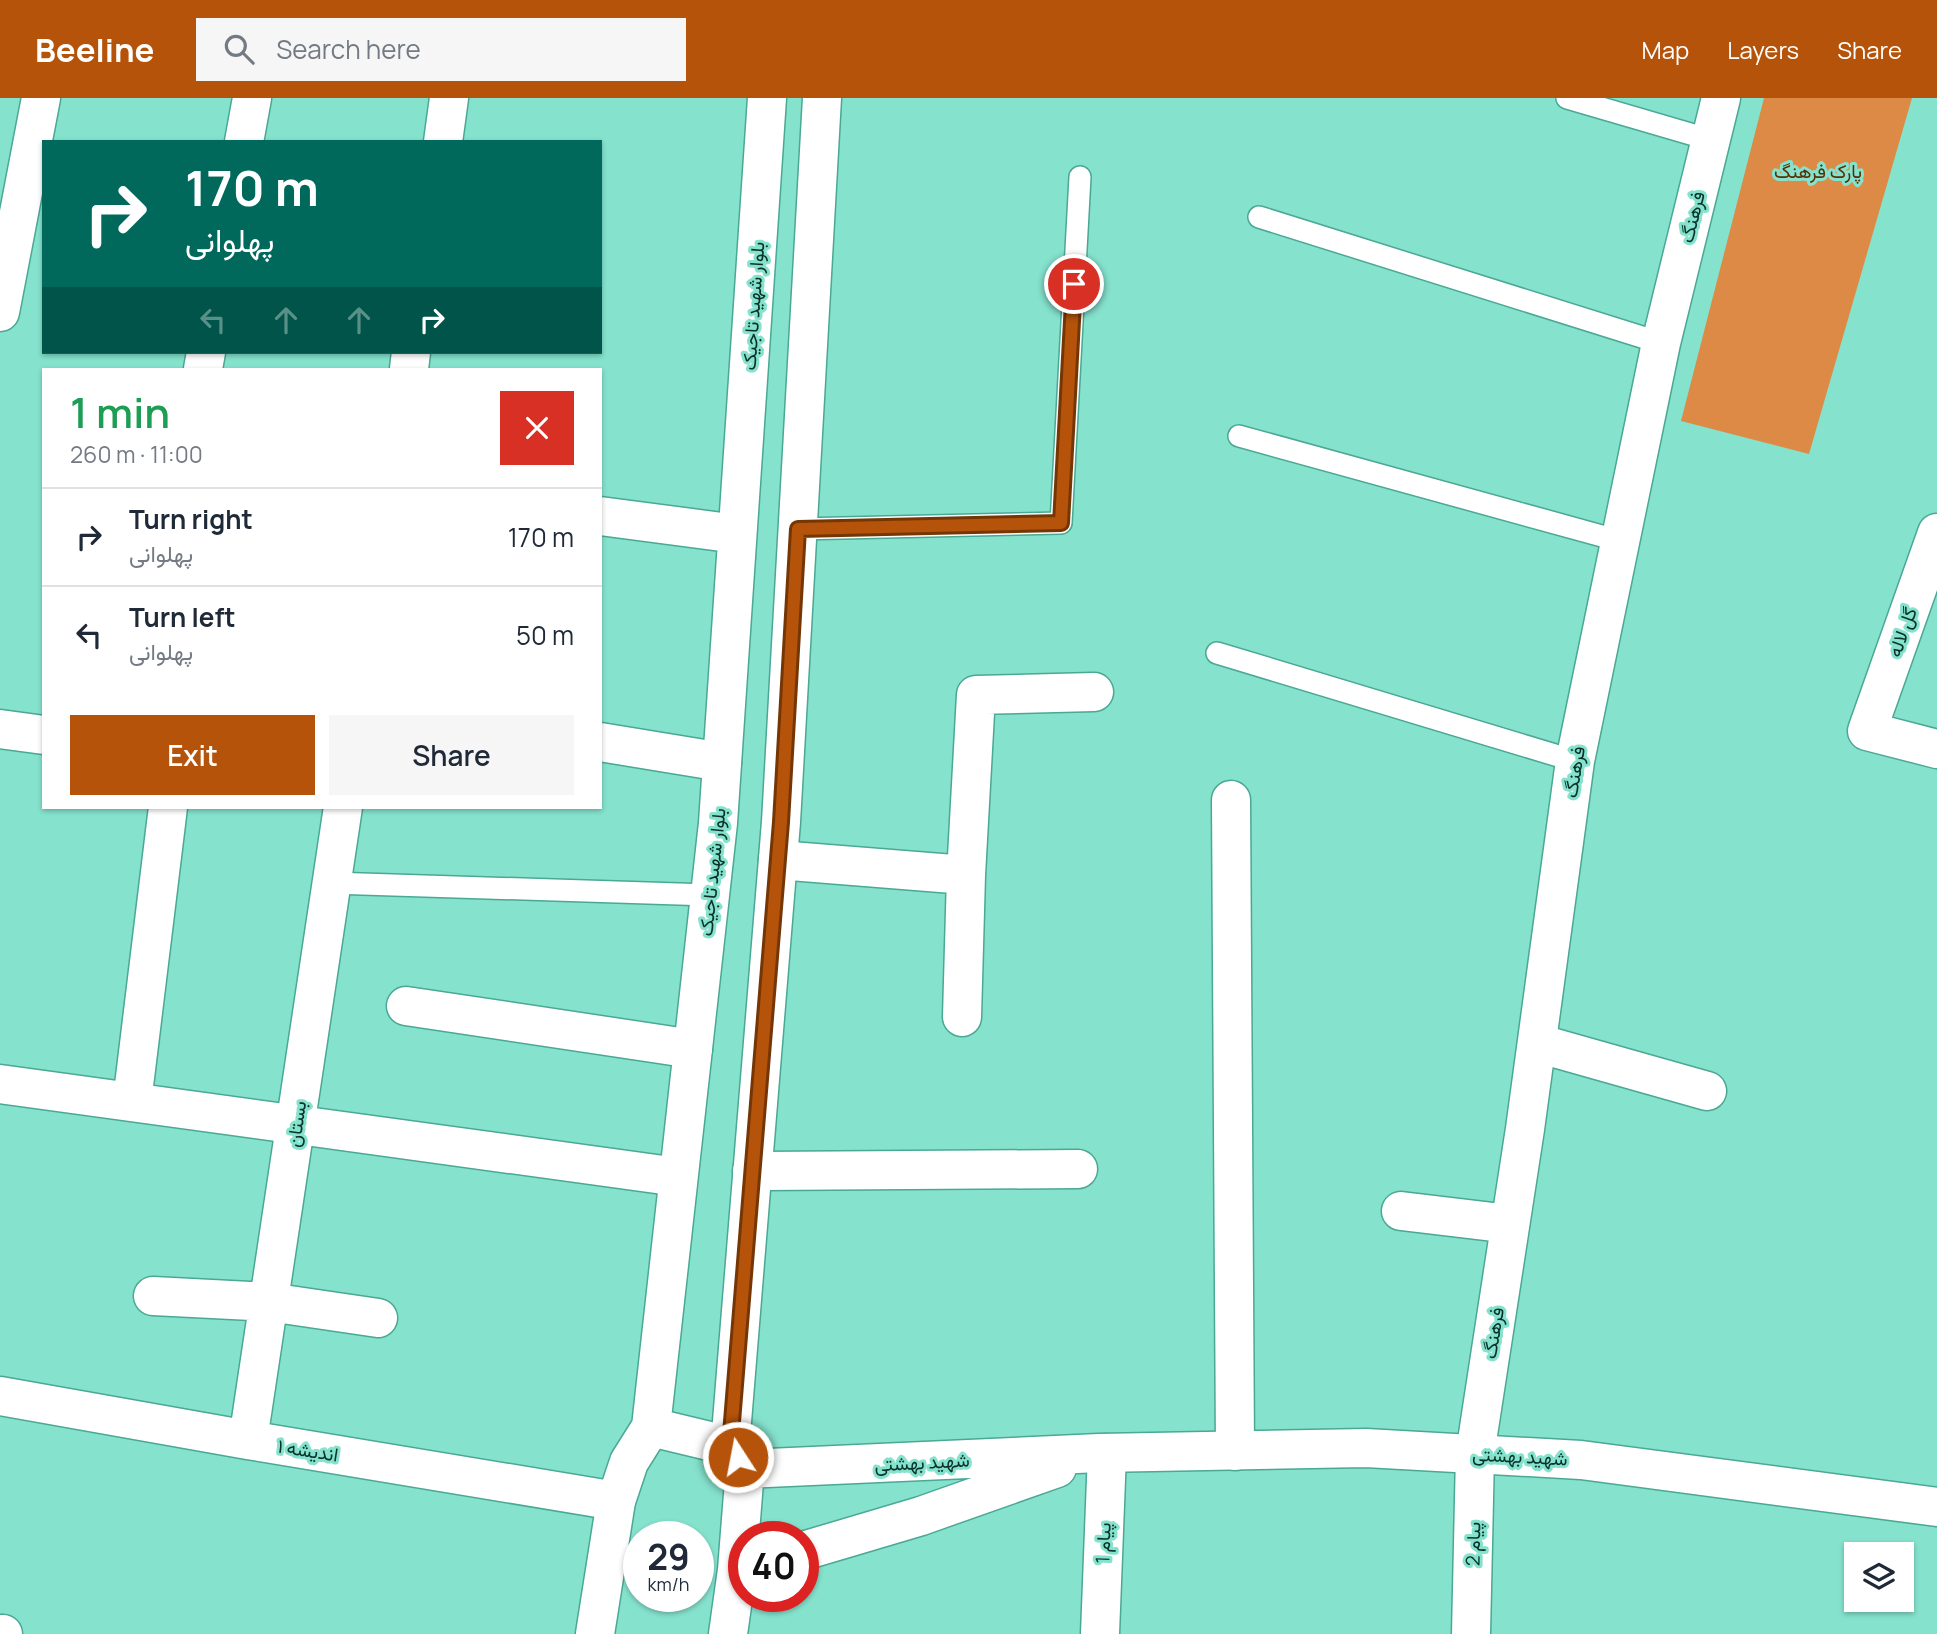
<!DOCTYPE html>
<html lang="en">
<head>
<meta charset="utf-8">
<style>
  body { margin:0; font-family:Manrope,Vazirmatn,sans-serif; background:#f6f6f7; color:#1f2937; height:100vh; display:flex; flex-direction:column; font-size:26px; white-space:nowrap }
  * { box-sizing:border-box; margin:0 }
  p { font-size:23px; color:#747a83 }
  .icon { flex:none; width:38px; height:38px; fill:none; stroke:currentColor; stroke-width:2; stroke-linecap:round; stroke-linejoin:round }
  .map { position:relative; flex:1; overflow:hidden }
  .panel { position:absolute; left:42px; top:270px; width:560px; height:441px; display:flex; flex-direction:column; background:#fff; border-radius:0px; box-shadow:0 2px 5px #0004 }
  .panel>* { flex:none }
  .banner { position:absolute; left:42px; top:42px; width:560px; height:214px; border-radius:0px; box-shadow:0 2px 5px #0004; background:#00695c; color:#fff; overflow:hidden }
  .controls { position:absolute; left:1844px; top:1444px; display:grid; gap:14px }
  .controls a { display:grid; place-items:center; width:70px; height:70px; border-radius:0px; background:#fff; box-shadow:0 2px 5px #0004; font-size:35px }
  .speed { position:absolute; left:623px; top:1423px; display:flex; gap:14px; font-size:35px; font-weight:700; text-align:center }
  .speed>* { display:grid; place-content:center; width:91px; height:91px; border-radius:50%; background:#fff; box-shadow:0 2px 5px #0004; line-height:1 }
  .speed small { font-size:18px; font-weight:400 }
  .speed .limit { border:10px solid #d22; background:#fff; color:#111 }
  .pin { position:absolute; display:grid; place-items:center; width:60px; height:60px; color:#fff; margin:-30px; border:4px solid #fff; border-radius:50%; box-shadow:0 2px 7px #0007 }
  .me { position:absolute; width:77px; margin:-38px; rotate:349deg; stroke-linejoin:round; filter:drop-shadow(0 0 5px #0008) }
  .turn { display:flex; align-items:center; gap:24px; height:147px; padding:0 28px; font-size:32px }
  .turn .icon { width:91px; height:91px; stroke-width:2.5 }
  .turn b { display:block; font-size:49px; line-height:60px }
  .lanes { display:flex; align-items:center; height:66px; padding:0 28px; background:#0003; justify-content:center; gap:35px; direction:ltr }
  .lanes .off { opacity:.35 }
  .round { display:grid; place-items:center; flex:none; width:74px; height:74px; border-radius:0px; background:#f6f6f7 }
  .summary { display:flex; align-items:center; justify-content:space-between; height:119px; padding:0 28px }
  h1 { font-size:42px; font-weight:600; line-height:52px; color:#1e9e55 }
  .button { display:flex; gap:14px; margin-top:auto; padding:14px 28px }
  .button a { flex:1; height:80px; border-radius:0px; background:#b45309; color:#fff; font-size:28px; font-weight:600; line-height:80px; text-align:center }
  .button a+a { background:#f6f6f7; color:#1f2937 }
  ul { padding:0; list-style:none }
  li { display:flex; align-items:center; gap:21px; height:98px; padding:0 28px; border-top:2px solid #e0e1e3 }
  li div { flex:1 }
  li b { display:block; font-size:26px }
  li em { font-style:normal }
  header { display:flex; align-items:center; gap:42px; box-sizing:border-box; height:98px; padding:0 35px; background:#b45309; color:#fff }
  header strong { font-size:33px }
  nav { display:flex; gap:38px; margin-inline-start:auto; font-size:24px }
  .search { width:490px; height:63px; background:#f6f6f7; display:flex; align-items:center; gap:18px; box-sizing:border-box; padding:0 24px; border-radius:0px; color:#747a83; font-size:26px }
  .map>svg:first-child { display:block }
  .green { fill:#dd8a46 }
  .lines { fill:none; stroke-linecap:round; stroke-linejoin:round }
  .lane-casing { stroke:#4aa894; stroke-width:24 }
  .street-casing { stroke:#4aa894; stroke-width:41 }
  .secondary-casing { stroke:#4aa894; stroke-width:41 }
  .lane { stroke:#fff; stroke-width:21 }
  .street { stroke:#fff; stroke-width:38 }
  .secondary { stroke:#fff; stroke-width:38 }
  .route-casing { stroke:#753606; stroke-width:18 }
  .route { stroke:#b45309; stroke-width:12 }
  .labels { text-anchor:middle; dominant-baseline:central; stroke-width:6; stroke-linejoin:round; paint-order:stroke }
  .park-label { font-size:19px; fill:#592e06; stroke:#85e2cd }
  .street-label { font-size:19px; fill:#073129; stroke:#85e2cd }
</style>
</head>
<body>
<header>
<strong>Beeline</strong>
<div class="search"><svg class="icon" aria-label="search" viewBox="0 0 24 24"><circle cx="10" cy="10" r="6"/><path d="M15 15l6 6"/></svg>Search here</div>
<nav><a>Map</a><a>Layers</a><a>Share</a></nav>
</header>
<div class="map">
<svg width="1937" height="1536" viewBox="0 0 1937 1536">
  <rect width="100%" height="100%" fill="#85e2cd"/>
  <path class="green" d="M1764 0H1912L1809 356 1681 323Z"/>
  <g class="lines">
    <defs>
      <path id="lane" d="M1567 0 1711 42
        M1259 119 1661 245
        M1239 338 1620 443
        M798 431 1061 425 1080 79
        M1217 555 1575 663
        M331 785 710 797"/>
      <path id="street" d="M244 44 252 0
        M443 44 449 0
        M0 214 41 0
        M203 271 206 254
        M409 271 411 254
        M600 418 737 436
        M1937 435 1867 633 1937 651
        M0 631 44 637
        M600 644 722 664
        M1231 702 1235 1353
        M778 762 966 777
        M406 908 693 951
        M962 919 966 777 976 597 1094 594
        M1537 945 1707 993
        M0 986 678 1079
        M132 1004 168 709
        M752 1073 1078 1071
        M1401 1113 1510 1126
        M153 1198 269 1204 378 1220
        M0 1298 248 1342 616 1403
        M248 1342 343 709
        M0 1536H3
        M1100 1536 1107 1355
        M1471 1536 1475 1356 1525 1031 1575 663 1661 245 1721 0"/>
      <path id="secondary" d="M651 1329 730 1348
        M745 1371 1099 1355 1366 1350 1581 1362 1937 1409
        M803 1453 921 1418 1057 1370
        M595 1536 616 1403 629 1364 651 1329 718 725 767 0
        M728 1536 737 1472 745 1371 730 1348 781 724 822 0"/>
    </defs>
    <use href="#lane" class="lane-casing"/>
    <use href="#street" class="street-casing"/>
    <use href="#secondary" class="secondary-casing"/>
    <use href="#lane" class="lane"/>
    <use href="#street" class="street"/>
    <use href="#secondary" class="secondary"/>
  </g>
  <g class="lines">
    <defs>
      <path id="route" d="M738 1359 730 1348 781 724 798 431 1061 425 1074 186"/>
    </defs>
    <use href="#route" class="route-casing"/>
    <use href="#route" class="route"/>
  </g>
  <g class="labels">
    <g class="park-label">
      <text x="1818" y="73">پارک فرهنگ</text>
    </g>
    <g class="street-label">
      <text transform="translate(1692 119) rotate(-76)">فرهنگ</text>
      <text transform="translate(753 208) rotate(-86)">بلوار شهید تاجیک</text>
      <text transform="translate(1902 534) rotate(-70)">گل لاله</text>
      <text transform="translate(1574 674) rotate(-81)">فرهنگ</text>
      <text transform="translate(712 774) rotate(-84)">بلوار شهید تاجیک</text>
      <text transform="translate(296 1026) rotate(-82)">بستان</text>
      <text transform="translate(1493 1235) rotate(-81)">فرهنگ</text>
      <text transform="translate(308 1352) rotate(9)">اندیشه ۱</text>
      <text transform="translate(1520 1358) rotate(3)">شهید بهشتی</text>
      <text transform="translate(922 1364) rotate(-3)">شهید بهشتی</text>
      <text transform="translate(1103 1445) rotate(-88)">پیام 1</text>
      <text transform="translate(1473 1446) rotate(-89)">پیام 2</text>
    </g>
  </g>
</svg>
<div class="controls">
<a><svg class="icon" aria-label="layers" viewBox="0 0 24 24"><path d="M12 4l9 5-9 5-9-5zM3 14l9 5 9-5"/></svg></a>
</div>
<div class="speed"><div>29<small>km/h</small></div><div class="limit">40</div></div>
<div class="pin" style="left:1074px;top:186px;background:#d93025"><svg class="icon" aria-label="arrive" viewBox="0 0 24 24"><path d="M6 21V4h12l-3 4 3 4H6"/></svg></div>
<svg class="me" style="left:738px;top:1359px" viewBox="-20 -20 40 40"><circle r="17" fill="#b45309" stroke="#fff" stroke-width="3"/><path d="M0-11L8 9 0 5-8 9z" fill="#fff"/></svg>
<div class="banner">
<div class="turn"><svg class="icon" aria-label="right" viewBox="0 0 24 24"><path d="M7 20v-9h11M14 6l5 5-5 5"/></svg><div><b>170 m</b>پهلوانی</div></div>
<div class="lanes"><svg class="icon off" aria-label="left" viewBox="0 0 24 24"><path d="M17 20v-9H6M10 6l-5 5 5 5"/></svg><svg class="icon off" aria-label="ahead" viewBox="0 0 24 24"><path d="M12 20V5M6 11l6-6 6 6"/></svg><svg class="icon off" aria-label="ahead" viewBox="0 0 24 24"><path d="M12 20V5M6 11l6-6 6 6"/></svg><svg class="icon" aria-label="right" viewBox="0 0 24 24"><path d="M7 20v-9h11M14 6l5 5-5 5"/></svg></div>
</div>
<section class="panel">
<div class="summary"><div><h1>1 min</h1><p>260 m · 11:00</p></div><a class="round" style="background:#d93025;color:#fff"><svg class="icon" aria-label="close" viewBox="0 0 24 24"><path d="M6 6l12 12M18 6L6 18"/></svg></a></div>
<ul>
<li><svg class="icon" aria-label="right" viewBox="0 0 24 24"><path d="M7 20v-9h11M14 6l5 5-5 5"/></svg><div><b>Turn right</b><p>پهلوانی</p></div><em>170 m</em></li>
<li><svg class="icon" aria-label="left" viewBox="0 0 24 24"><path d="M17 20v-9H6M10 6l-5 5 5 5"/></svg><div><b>Turn left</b><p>پهلوانی</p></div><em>50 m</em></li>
</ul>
<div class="button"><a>Exit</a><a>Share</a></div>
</section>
</div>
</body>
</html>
